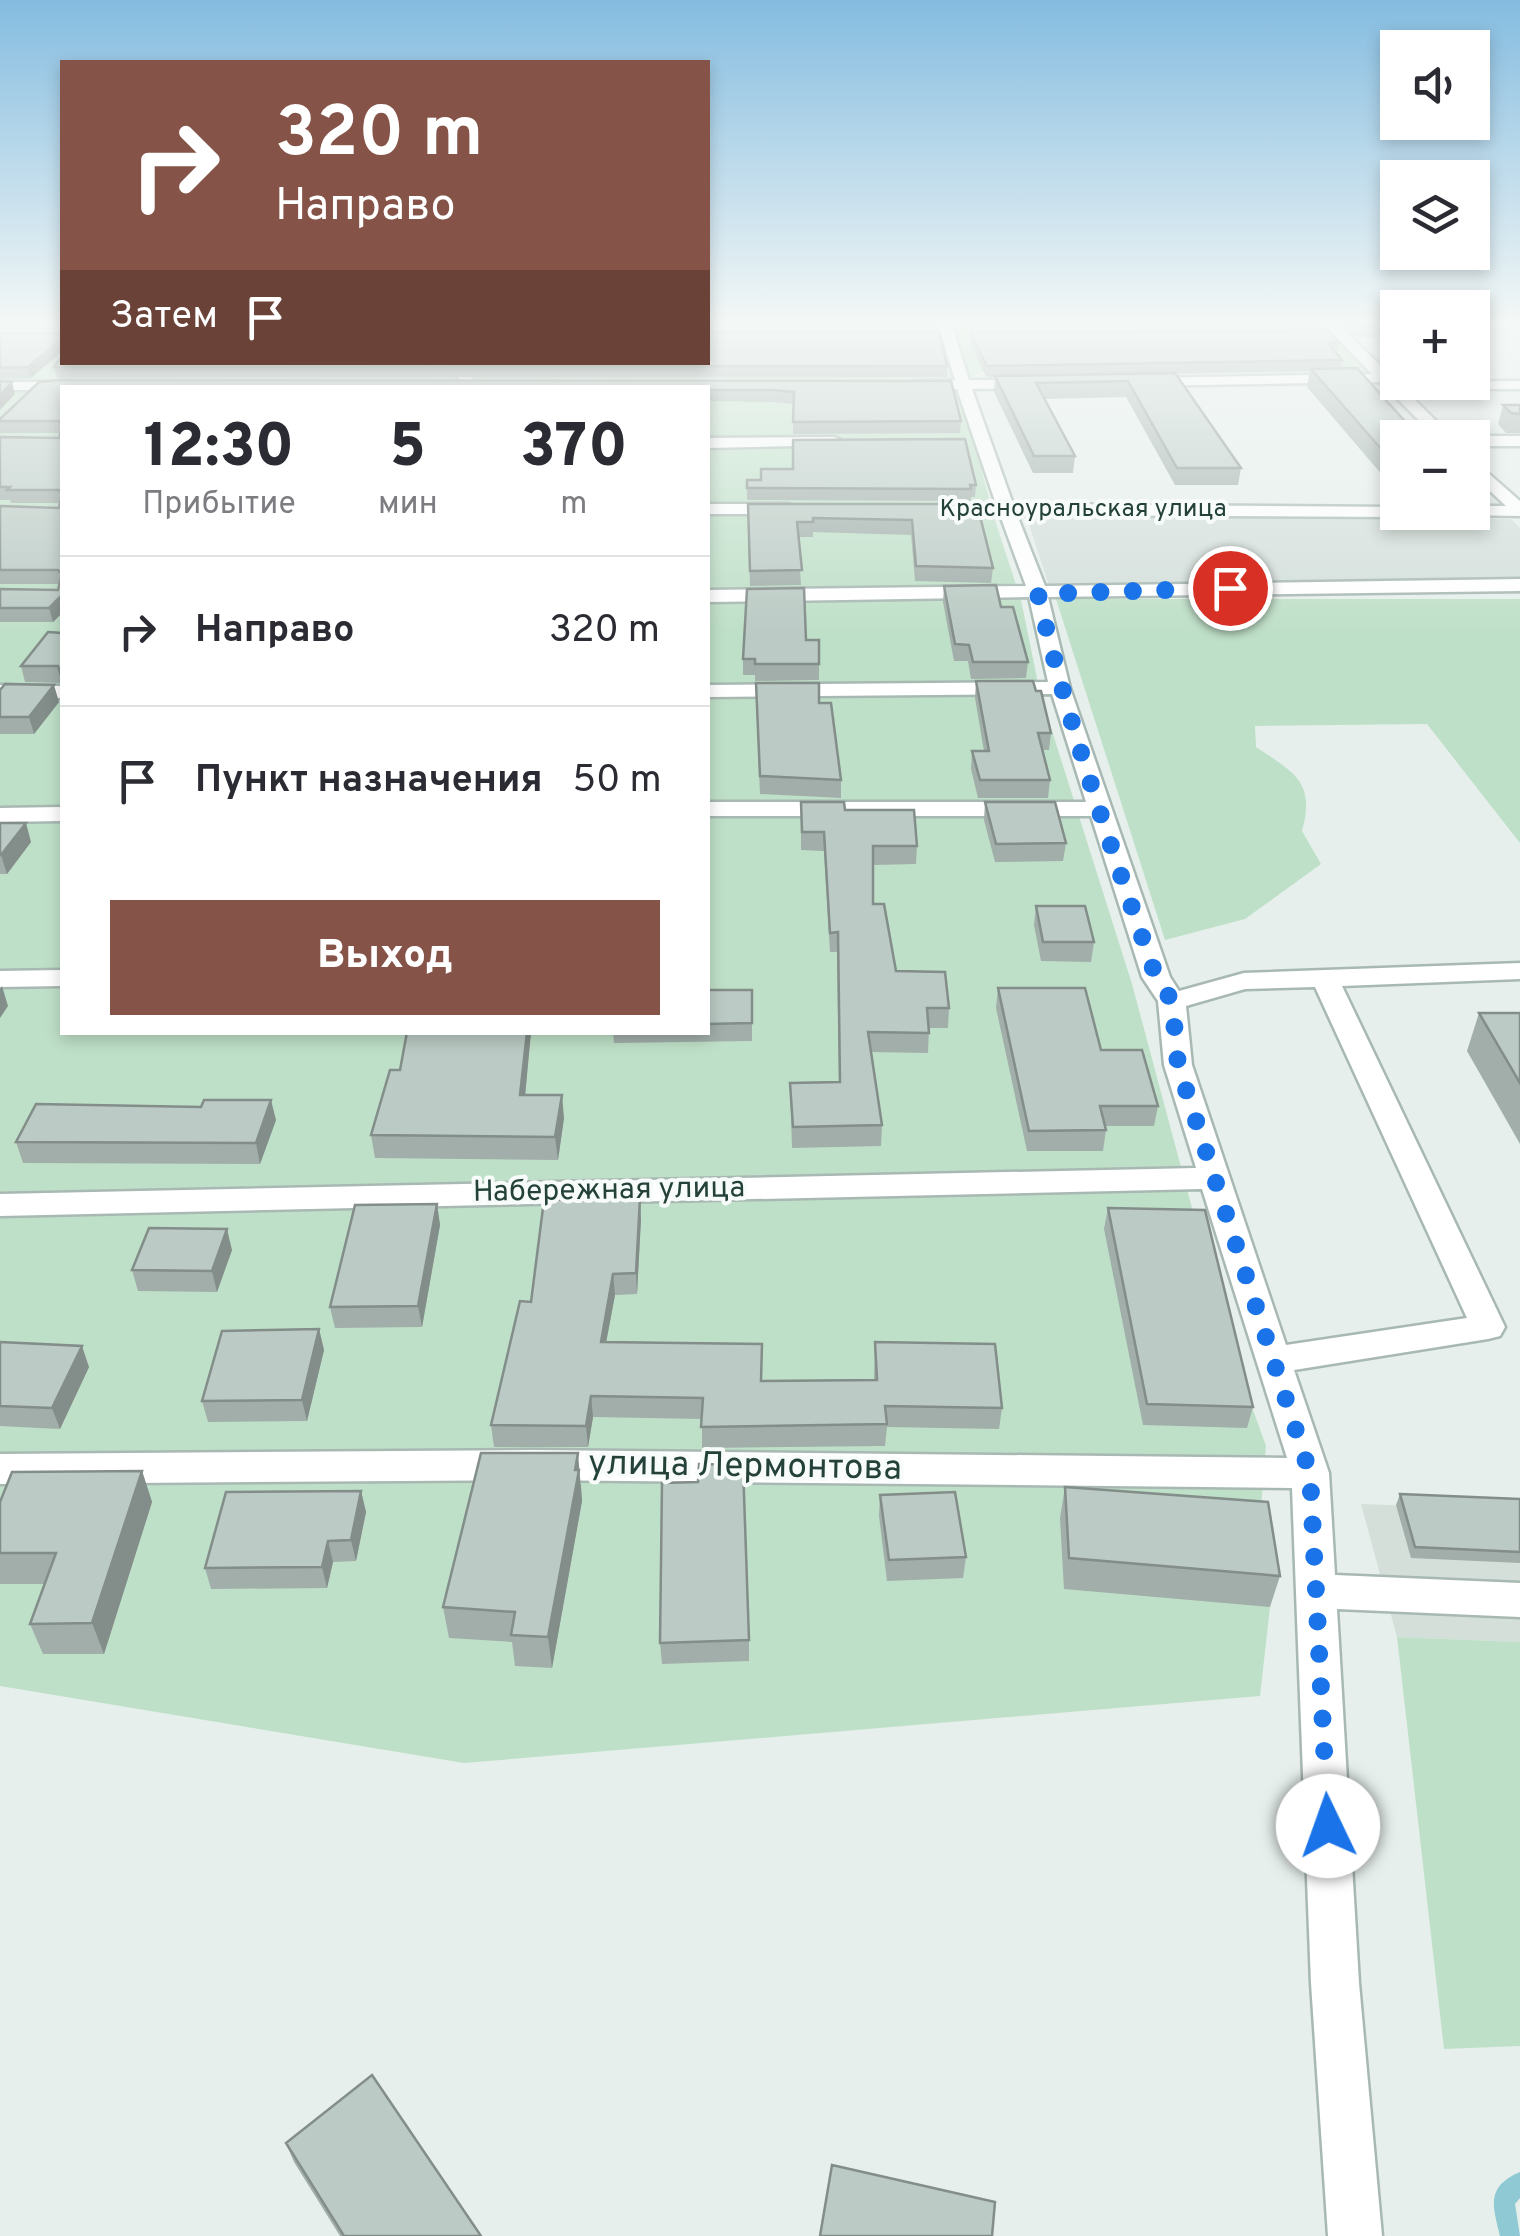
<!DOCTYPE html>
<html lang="ru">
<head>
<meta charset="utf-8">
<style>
  body { margin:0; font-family:Overpass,sans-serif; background:#f2f2f3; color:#2b2b33; height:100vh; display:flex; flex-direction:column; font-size:38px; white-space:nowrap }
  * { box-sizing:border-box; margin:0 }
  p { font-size:32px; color:#7c7c81 }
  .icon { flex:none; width:55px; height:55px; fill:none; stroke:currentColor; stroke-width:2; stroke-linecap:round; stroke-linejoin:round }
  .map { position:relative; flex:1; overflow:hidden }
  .sheet { position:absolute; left:60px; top:385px; width:650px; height:650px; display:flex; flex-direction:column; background:#fff; border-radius:0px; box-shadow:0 5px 15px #0003 }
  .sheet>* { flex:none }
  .banner { position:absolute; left:60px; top:60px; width:650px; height:305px; border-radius:0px; box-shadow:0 5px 15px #0003; background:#855347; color:#fff; overflow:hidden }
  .controls { position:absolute; left:1380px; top:30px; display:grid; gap:20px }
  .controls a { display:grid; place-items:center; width:110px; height:110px; border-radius:0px; background:#fff; box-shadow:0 5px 15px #0003; font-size:50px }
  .pin { position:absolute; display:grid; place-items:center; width:85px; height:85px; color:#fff; margin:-42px; border:5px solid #fff; border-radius:50%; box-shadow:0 2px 10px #0007 }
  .me { position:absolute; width:110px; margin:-55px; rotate:357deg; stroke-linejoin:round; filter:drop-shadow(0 0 8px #0008) }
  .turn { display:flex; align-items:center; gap:35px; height:210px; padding:0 50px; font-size:45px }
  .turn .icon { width:130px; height:130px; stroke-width:2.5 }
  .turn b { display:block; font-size:70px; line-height:85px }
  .then { display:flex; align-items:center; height:95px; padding:0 50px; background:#0003; gap:20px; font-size:38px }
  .eta { display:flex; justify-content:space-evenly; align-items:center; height:170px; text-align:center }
  .eta b { font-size:60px; font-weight:800; line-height:70px }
  .action { display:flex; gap:20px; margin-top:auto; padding:20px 50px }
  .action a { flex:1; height:115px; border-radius:0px; background:#855347; color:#fff; font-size:40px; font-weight:800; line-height:115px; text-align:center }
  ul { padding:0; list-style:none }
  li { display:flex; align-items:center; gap:30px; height:150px; padding:0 50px; border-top:2px solid #e1e1e2 }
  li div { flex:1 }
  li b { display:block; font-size:38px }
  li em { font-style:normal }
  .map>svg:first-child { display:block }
  .built { fill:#d4dfda }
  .green { fill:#bfe0c8; fill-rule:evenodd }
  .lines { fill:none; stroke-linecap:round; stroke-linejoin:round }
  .stream { fill:#8ec9d4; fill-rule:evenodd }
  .minor-casing { stroke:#a8b8b2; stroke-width:5 }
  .minor { fill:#fff; fill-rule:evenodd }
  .wall { fill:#a1aea9 }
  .shaded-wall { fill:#838d89 }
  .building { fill:#bbcac4; stroke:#838d89; stroke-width:2.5 }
  .route { stroke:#1a73e8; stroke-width:18; stroke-dasharray:0 32.4 }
  .labels { text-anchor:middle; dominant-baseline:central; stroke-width:8; stroke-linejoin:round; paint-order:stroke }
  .far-street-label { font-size:25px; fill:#24423a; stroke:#f7fbf9 }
  .street-label { font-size:30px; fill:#24423a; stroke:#f7fbf9 }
  .near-street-label { font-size:35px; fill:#24423a; stroke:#f7fbf9 }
</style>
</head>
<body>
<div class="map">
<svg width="1520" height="2236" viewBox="0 0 1520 2236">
  <rect width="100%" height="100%" fill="#e6efeb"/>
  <path class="built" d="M1026 515 1511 519 1520 528V594L1051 592Z
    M1361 1504 1520 1510V1642L1397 1637Z"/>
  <path class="green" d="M0 320H62V362H708V320H1327L1373 373 982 372 959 382 993 514 1021 600 1040 693 1132 984 1226 1335 1266 1446 1259 1533 1270 1607 1260 1696 464 1763 0 1686ZM62 388H708V1032H62Z
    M1056 599H1520V843L1427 724 1255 726 1256 747C1293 772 1316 781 1302 831L1321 864 1245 919 1165 940Z
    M1397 1637 1520 1642V2046L1444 2049Z"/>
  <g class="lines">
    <path class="stream" d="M1520 2172V2198L1515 2204 1520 2236H1500C1493 2206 1485 2187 1520 2172Z"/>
    <defs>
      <path id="minor" d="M937 320H950L969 380H1032L1039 384 1032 388 972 389 1013 504 1398 507V512H1406L1398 517 1017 515 1045 586 1520 579V591L1048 597 1070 688 1170 977 1179 991 1244 973 1520 963V979L1342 986 1505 1327 1500 1336 1488 1339 1294 1370 1329 1473 1335 1575 1520 1583V1617L1337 1609 1359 1983 1382 2236H1328L1311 1983 1292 1488 534 1480 0 1484V1454L534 1450 1287 1458 1202 1189 0 1216V1194L1196 1168 1164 1065 1158 1001 1142 977 1091 816H708V802H1086L1052 694 708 697V685L1048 682 1029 597 708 602V590L1026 586 1000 515 940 514 931 509 940 504H996L957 389H913L906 385 913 381 955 380ZM1315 987 1467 1318 1286 1345 1192 1065 1186 1006 1245 989Z
        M1323 320H1333L1398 382 1520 381V389H1404L1453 438H1436L1381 382 1143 386 1136 382 1143 378 1372 374 1337 338H1290L1283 334 1290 330H1328Z
        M465 362H479L469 388H454Z
        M0 382H77L84 386 62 390H0Z
        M1472 436H1520V446H1472V438H1467Z
        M834 437 840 439V445L708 448V438Z
        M1472 459 1520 501V516L1466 515 1472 512V506H1506L1472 474Z
        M708 504H789L798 509 789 514H708Z
        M0 685 62 686V698L0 697Z
        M62 807V821L0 822V808Z
        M62 970V986L0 987V971Z"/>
    </defs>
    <use href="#minor" class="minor-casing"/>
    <use href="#minor" class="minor"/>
  </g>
  <path class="wall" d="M0 320H62V352L31 378 0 379V333L59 334 61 329H0Z
    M708 320H935V327L708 328V330Z
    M959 320H1321L1320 326 962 327Z
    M1336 320H1398V337H1356Z
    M970 332 1339 343 1337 354 1342 360 1341 369 1398 438V490H1395L1307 387 1310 371 1175 374 1241 468 1238 485H1175L1126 397 1045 399 1075 456 1073 473H1033L994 392 995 377H986L970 343Z
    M947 366V377L57 378 54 367Z
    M951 381 961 421 960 433 793 434V404L772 402 708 401V388H62V613L53 622H0V589L58 590 60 584H0V506L59 508 60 503H11L10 500H0V437L59 438 60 433H0V419L39 382Z
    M1503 405H1520V433H1506L1498 424Z
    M747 480 976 485 975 497H971V501L747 500Z
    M748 504H977L993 568 991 583 915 581 911 535 813 532V537H798L801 585 750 586Z
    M944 586 1001 607 1028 662 1026 678 971 679 968 661H954L943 602Z
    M62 633V683L25 682 21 666Z
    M806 640H819V680L755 681V675H743V659Z
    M976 681 1051 733 1049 750H1043L1050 780 1048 798H978L971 769 972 751H984L975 698Z
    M0 690 59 702 34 734H0Z
    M756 700 819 703 841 780V798L760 794Z
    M801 802 845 810 917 846 916 864 873 865V904L896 971 949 1008 948 1028H929L928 1053 871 1052 882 1125 881 1146 792 1148 790 1083 839 1082 837 952H830L824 851 801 850Z
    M985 802 1066 843 1063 861 995 862 984 820Z
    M0 823 31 842 7 874H0Z
    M1036 906 1094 942 1091 962 1041 961 1034 925Z
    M998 988 1101 1050 1158 1106 1154 1126H1105L1106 1130 1103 1151H1027L996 1008Z
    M708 990H752V1041L614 1043 613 1032H708Z
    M1479 1013H1520V1144L1467 1051Z
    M531 1032 525 1095 564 1118 558 1160 375 1158 371 1135 400 1070Z
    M276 1120 260 1164 23 1163 16 1142Z
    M437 1204 440 1225 422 1327 335 1328 330 1307Z
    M1108 1208 1253 1407 1247 1428 1143 1425 1104 1229Z
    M641 1219 637 1294 615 1295 606 1343 762 1381 874 1380 875 1342 1002 1408 999 1429 887 1427 885 1446 702 1448V1419L593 1417 588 1447H494L491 1425 531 1302Z
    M232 1250 217 1292 138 1291 132 1270Z
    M319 1329 324 1350 307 1421 208 1422 202 1401Z
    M0 1342 89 1367 60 1429 0 1426Z
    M142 1471 152 1502 104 1654H43L30 1624 44 1584H0V1502Z
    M581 1484 582 1501 552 1668 515 1666 512 1642 449 1638 443 1607Z
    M1065 1487 1280 1576 1270 1607 1064 1589 1060 1518Z
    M361 1491 366 1512 356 1561 333 1562 327 1588 211 1589 205 1568Z
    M1400 1494 1520 1499V1563L1411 1558 1396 1505Z
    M880 1495 966 1557 963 1578 887 1581 879 1516Z
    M749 1640V1661L662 1664 660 1643Z
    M286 2143 481 2236H340L294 2162Z"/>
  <path class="shaded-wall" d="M60 340 62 351 31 378 28 367Z
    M12 382 15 394 0 410V395Z
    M62 595V613L53 622 49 608Z
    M54 685 59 702 34 734 29 717Z
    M26 823 31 842 7 874 1 855Z
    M2 986 8 1006 0 1018V989Z
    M527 1032H531L523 1118 520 1095Z
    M562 1095 564 1118 558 1160 555 1137Z
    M271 1100 276 1120 260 1164 256 1143Z
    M640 1198 641 1219 637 1294 636 1273Z
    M437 1204 440 1225 422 1327 418 1306Z
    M227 1229 232 1250 217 1292 212 1271Z
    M613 1274 615 1295 602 1364 601 1342Z
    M319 1329 324 1350 307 1421 302 1400Z
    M82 1346 89 1367 60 1429 52 1408Z
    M591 1396 593 1417 588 1447 586 1426Z
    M578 1453 582 1501 552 1668 548 1637Z
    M142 1471 152 1502 104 1654 92 1623Z
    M361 1491 366 1512 356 1561 351 1540Z
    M328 1541 333 1562 327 1588 322 1567Z"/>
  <path class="building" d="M1351 320H1398V326H1359Z
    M62 324V344L60 340 28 367 0 368V333L59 334Z
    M1329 331 1339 343H1328L1342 360 987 366 970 332Z
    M708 332H939L947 366 54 367 62 356V362H708Z
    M1357 368 1420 438H1398V468L1311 369Z
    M1175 373 1241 468H1177L1128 381 1036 383 1075 456H1034L995 376Z
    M59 380 951 381 961 421 793 422 794 392 772 390H708V388H62V425L59 421H0V419L39 382Z
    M0 381 12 382 0 395Z
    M1503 405H1520V414L1511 413Z
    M62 426V494L59 490H7L10 487H0V437L59 438Z
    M965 439 976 485H970L971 489 747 488V480H761V469H793V440Z
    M62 494V595L49 608H0V589L58 590 62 574 58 570H0V506L59 508Z
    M748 504H977L993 568 916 566 912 520 813 518V522H797L802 570 750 571Z
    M996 585 1001 607H1013L1028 662H973L969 645 955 644 944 586Z
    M804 588 806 640H819V664H755V659H743L747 589Z
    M48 632 62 633 61 676 58 666H21Z
    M976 681H1033L1036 691H1041L1051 733H1038L1050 780H980L972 751H989Z
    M756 683H819V703H831L841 780 760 776Z
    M5 684 54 685 29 717H0V690Z
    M801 802H844L845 810H914L917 846H873V904H884L896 971 945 972 949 1008H927L929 1033 868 1032 882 1125 793 1127 790 1083 840 1082 838 932 830 933 824 832H802Z
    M985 802H1055L1066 843 996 844Z
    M0 823H26L1 855H0Z
    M1036 906H1085L1094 942H1043Z
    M998 988H1085L1101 1050H1142L1158 1106H1100L1106 1130 1029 1131Z
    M708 990H752V1023L708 1024Z
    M1479 1013H1520V1083Z
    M407 1032H527L520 1095H562L555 1137 371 1135 390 1070H400Z
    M204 1100H271L256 1143 16 1142 36 1104 201 1107Z
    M640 1198 636 1273 613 1274 601 1342 762 1344 761 1381 877 1380 875 1342 995 1344 1002 1408 885 1406 887 1424 701 1427 703 1398 591 1396 586 1426 491 1425 520 1301 531 1302 544 1200Z
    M437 1204 418 1306 330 1307 355 1205Z
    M1108 1208 1205 1210 1253 1407 1147 1404Z
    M149 1228 227 1229 212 1271 132 1270Z
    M319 1329 302 1400 202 1401 222 1331Z
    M0 1342 82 1346 52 1408 0 1406Z
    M481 1453H578L575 1470H579L548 1637 511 1635 515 1612 443 1607Z
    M699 1464 743 1465 749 1640 660 1643 662 1483 698 1482Z
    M142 1471 92 1623 30 1624 56 1553H0V1502L12 1472Z
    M1065 1487 1268 1502 1280 1576 1069 1558Z
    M361 1491 351 1540 328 1541 322 1567 205 1568 226 1492Z
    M955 1492 966 1557 889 1560 880 1495Z
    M1400 1494 1520 1499V1552L1415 1547Z
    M372 2075 481 2236H344L286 2143Z
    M832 2165 995 2202 992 2236H820Z"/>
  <linearGradient id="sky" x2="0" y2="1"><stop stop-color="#84bce0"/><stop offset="0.51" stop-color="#f4f8f6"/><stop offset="1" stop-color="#f4f8f6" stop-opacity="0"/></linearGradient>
  <rect width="1520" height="633" fill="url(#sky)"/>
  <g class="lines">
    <path class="route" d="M1230 588 1038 594C1068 724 1112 850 1156 977L1172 1001 1178 1065 1310 1474 1328 1826"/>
  </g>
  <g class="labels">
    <g class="far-street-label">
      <text x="1083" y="510">Красноуральская улица</text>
    </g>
    <g class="street-label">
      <text transform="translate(609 1191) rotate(-1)">Набережная улица</text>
    </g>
    <g class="near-street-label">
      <text transform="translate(745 1467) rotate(1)">улица Лермонтова</text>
    </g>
  </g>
</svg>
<div class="controls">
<a><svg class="icon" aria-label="sound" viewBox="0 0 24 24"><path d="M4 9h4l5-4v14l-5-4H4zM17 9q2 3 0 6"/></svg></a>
<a><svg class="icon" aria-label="layers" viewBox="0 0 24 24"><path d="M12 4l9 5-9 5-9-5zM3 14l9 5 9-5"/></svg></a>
<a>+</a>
<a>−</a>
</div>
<div class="pin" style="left:1230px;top:588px;background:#d93025"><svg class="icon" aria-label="arrive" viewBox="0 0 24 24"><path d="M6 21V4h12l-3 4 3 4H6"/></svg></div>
<svg class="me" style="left:1328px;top:1826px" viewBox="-20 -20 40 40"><circle r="19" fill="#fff"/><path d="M0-13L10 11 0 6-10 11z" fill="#1a73e8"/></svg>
<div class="banner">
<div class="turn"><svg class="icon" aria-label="right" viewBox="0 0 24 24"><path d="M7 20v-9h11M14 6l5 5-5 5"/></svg><div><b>320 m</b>Направо</div></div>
<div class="then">Затем<svg class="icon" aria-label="arrive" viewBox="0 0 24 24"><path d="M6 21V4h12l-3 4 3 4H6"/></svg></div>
</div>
<section class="sheet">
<div class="eta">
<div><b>12:30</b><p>Прибытие</p></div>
<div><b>5</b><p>мин</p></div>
<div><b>370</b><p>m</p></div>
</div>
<ul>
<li><svg class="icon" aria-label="right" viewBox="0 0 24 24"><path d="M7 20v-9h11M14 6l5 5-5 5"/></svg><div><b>Направо</b></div><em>320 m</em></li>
<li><svg class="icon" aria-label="arrive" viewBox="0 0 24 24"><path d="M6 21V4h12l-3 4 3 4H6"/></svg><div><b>Пункт назначения</b></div><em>50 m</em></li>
</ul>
<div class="action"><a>Выход</a></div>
</section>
</div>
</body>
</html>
